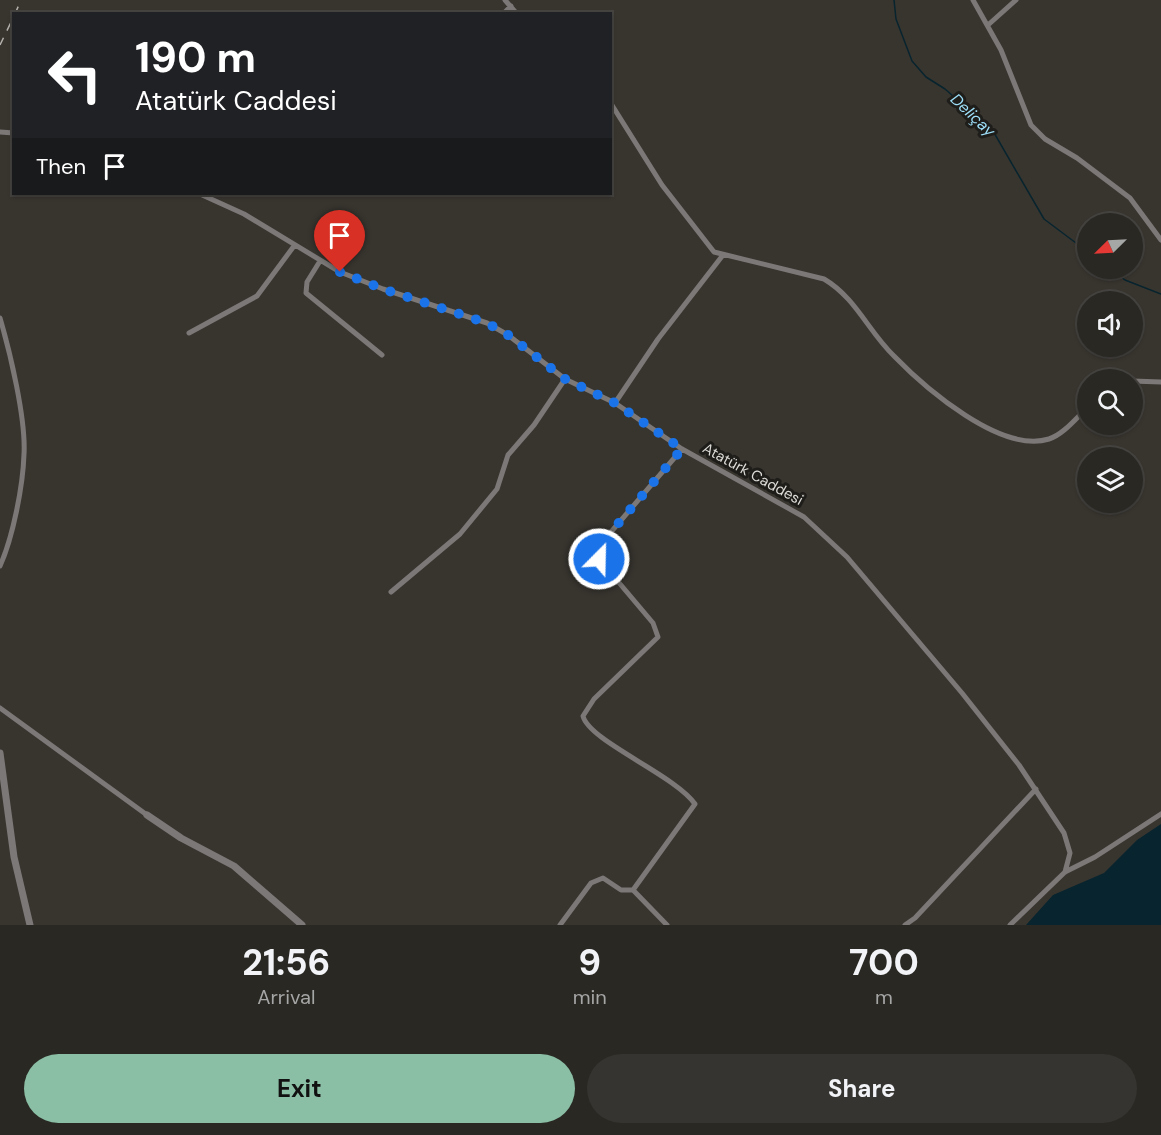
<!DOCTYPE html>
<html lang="en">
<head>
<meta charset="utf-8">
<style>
  body { margin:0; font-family:"DM Sans",sans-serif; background:#363430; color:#f1f3f6; height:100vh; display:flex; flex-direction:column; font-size:22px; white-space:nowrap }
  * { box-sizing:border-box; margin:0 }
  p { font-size:20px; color:#a5a6a6 }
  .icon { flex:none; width:33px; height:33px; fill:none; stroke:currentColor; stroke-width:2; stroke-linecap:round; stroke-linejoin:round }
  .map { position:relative; height:925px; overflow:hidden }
  .details { display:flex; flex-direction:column; background:#2a2823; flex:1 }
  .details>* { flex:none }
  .guide { position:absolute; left:12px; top:12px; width:600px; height:183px; border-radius:0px; box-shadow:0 2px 4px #0004,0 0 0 2px #464441; background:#202124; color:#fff; overflow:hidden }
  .needle { width:39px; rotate:246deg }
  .tools { position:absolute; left:1077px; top:213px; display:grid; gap:12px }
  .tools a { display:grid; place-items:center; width:66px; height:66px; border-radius:50%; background:#2a2823; box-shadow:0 2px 4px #0004,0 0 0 2px #464441; font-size:30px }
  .pin { position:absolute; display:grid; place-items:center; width:51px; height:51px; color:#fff; margin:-62px -26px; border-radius:50% 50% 50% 0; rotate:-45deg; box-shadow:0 0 6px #0007 }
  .pin .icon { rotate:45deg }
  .me { position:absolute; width:66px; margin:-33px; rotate:23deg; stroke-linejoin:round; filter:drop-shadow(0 0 4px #0008) }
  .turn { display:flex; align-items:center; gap:21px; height:126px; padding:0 24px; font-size:27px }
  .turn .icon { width:78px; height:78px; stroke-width:2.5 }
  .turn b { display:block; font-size:42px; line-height:51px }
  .then { display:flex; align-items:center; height:57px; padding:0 24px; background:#0003; gap:12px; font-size:22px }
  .eta { display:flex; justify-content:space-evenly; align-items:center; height:102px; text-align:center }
  .eta b { font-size:36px; font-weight:700; line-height:42px }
  .action { display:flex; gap:12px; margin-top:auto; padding:12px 24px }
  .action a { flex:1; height:69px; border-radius:36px; background:#8abfa5; color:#111; font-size:24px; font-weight:700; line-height:69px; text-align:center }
  .action a+a { background:#363430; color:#f1f3f6 }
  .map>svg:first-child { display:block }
  .water { fill:#08242e }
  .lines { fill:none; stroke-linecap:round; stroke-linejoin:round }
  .stream { stroke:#08242e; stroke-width:1.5 }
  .minor { stroke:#7c7878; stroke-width:5 }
  .tertiary { stroke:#7c7878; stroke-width:7 }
  .rail { stroke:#b4b1ad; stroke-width:1.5; stroke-dasharray:8 8; stroke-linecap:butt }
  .route { stroke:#1a73e8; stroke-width:10; stroke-dasharray:0 18 }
  .labels { text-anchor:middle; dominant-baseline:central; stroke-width:6; stroke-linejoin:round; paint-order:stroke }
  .street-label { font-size:15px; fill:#dedcd8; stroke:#1e1d1a }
  .water-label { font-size:16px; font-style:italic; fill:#9ddff9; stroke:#1e1d1a }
</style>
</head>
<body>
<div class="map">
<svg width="1161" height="925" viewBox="0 0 1161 925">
  <rect width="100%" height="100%" fill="#38352f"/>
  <path class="water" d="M1161 824V925H1026L1053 895 1104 873 1137 840Z"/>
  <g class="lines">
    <path class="stream" d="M894 0 896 19 912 61 926 77 945 89 993 131 1044 219 1088 252
      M1110 268 1125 280 1161 294"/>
    <path class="minor" d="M505 0 517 14
      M973 0 1001 50 1031 125 1045 139 1077 158 1130 198 1161 240
      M503 14 511 6
      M988 25 1016 0
      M610 102 662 185 714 252 824 279C856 298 868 331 894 356 925 388 1001 454 1049 439 1064 434 1077 417 1088 407
      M0 132 14 133
      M200 194 244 214 340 272 383 289 487 323 508 335 565 379 615 403 682 449 804 517 847 557 962 693 1019 765 1064 833 1070 853 1065 872
      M320 261 307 282 306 293 382 355
      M0 318C10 352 26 419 24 454 23 486 13 537 0 566
      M189 333 257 296 294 246
      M1132 381 1161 382
      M615 403 658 339 723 255
      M391 592 460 534 497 489 508 455 534 425 565 379
      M0 708 147 815
      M633 890 667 925
      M560 925 591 883 603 878 621 890H633L695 804C675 775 589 741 583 716L594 699 658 637 653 623 599 559V546L682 449
      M905 925 915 918 1036 789
      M1010 925 1065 872 1095 857 1161 814"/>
    <path class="tertiary" d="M0 753 14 857 30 925
      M147 815 181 838 234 866 302 925"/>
    <path class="rail" d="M15 14 21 0
      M0 45 14 16"/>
  </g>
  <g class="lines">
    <path class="route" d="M340 272 383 289 487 323 508 335 565 379 615 403 682 449 599 546V559"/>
  </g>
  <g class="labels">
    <g class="street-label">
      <text transform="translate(753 474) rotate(29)">Atatürk Caddesi</text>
    </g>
    <g class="water-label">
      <text transform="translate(973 115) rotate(43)">Deliçay</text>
    </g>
  </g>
</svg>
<div class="tools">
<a><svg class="needle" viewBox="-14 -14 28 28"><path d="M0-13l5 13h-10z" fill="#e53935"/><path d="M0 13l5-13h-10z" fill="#a5a6a6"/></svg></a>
<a><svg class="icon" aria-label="sound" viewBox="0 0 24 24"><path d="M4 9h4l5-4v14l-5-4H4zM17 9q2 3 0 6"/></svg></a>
<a><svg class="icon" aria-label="search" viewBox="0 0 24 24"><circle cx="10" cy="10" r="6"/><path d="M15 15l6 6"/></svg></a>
<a><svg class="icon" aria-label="layers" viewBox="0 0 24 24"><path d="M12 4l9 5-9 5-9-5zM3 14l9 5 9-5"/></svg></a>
</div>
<div class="pin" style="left:340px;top:272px;background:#d93025"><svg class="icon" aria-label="arrive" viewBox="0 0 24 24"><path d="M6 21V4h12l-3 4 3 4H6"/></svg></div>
<svg class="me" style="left:599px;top:559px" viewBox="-20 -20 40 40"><circle r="17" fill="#1a73e8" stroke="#fff" stroke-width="3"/><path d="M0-11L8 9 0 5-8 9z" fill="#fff"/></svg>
<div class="guide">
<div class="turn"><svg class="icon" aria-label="left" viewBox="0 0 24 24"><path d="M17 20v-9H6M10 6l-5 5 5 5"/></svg><div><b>190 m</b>Atatürk Caddesi</div></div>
<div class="then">Then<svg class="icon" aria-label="arrive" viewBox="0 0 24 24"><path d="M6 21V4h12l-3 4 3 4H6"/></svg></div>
</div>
</div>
<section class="details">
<div class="eta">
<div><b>21:56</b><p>Arrival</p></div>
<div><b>9</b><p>min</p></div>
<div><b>700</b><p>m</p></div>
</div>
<div class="action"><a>Exit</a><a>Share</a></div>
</section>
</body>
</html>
